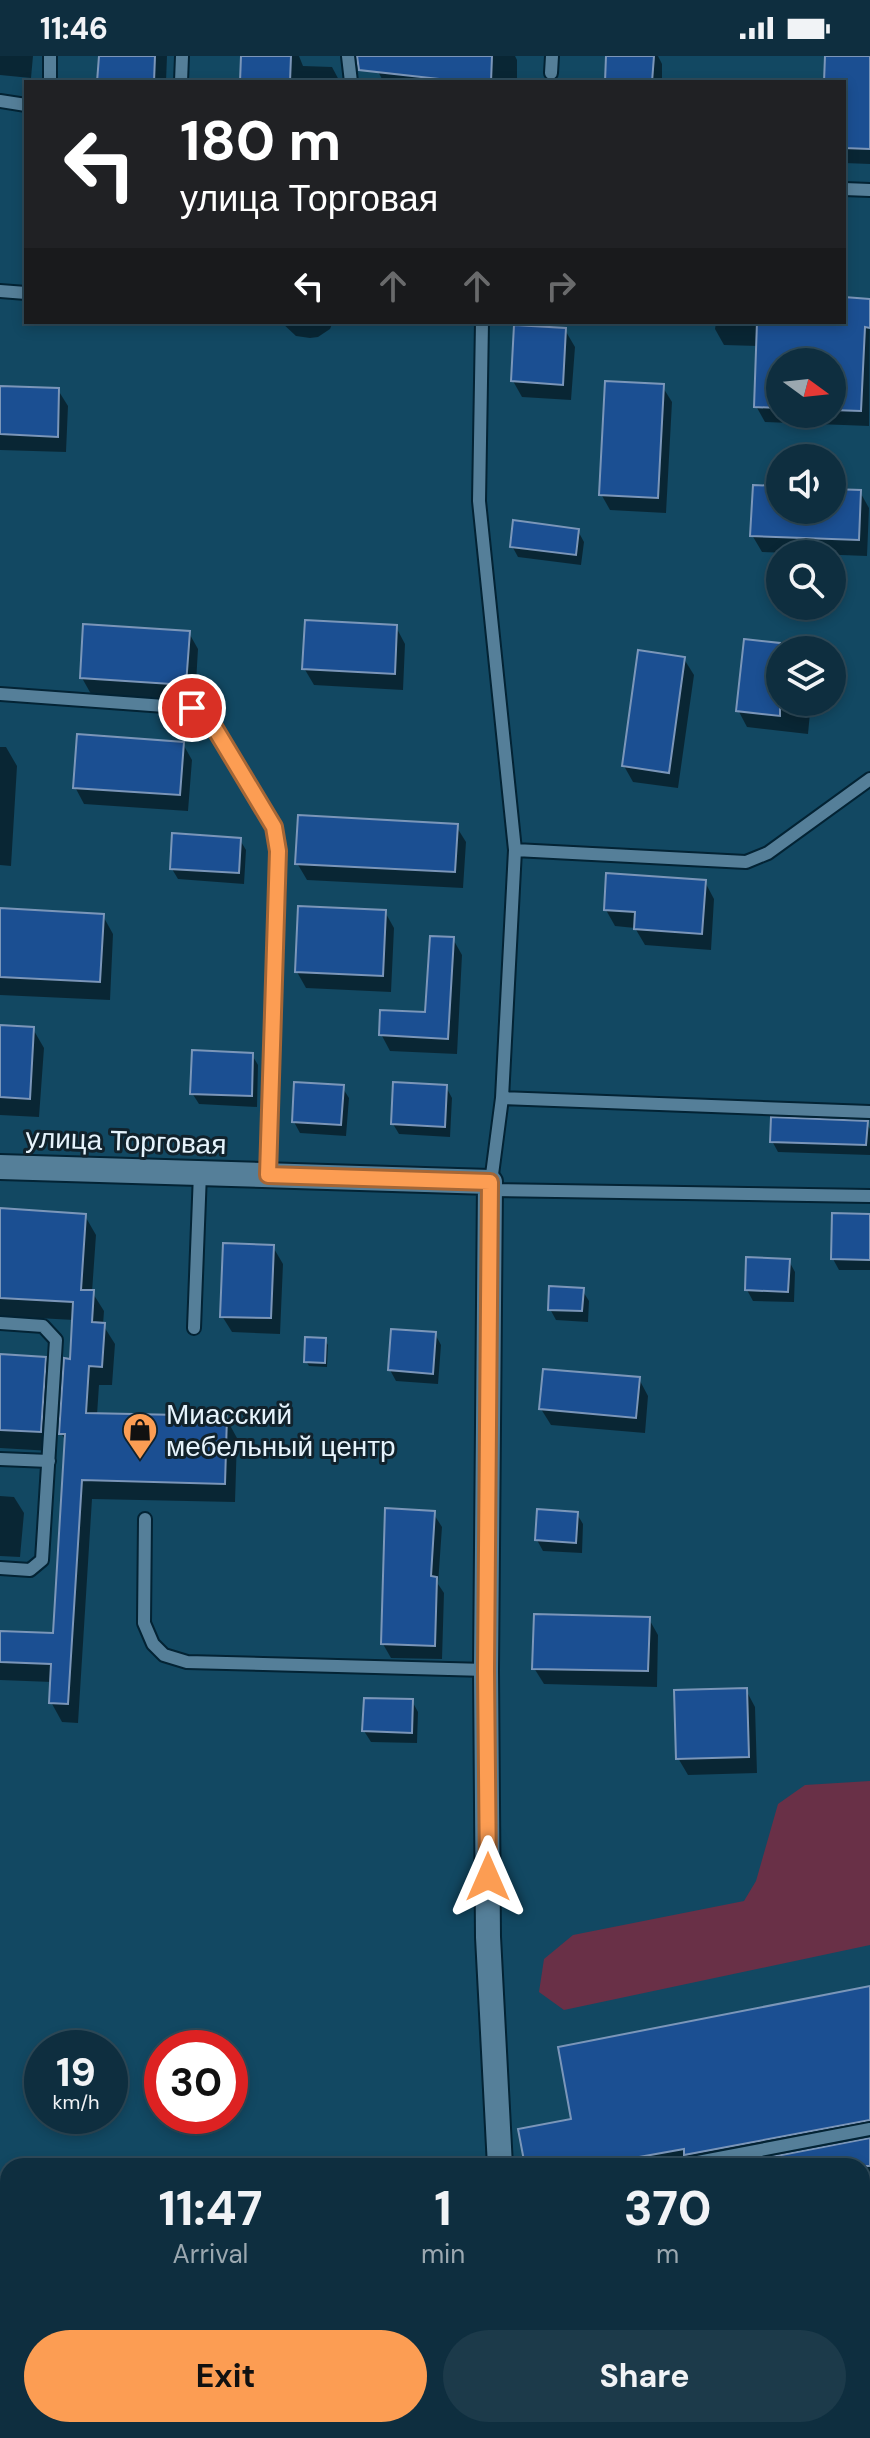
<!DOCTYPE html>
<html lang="en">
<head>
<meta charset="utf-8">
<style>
  body { margin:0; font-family:"DM Sans",sans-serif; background:#1c3a4a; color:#f1f3f6; height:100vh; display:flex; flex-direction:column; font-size:30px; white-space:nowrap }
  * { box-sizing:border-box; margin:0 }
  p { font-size:26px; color:#9ba8b0 }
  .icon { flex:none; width:44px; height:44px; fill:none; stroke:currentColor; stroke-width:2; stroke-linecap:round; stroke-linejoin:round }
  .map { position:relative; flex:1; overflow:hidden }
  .side { position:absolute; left:0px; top:2102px; width:870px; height:280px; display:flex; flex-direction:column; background:#0e2e3f; border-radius:24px 24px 0 0; box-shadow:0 4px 12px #0003,0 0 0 2px #2e4a59 }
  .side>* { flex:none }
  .banner { position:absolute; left:24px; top:24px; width:822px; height:244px; border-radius:0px; box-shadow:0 4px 12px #0003,0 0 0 2px #2e4a59; background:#202124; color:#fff; overflow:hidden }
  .needle { width:52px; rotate:105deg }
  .controls { position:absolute; left:766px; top:292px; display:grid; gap:16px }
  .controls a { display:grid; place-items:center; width:80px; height:80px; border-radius:50%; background:#0e2e3f; box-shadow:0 4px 12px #0003,0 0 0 2px #2e4a59; font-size:40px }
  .speed { position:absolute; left:24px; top:1974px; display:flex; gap:16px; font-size:40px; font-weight:700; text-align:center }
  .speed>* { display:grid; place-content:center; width:104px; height:104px; border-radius:50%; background:#0e2e3f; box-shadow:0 4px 12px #0003,0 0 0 2px #2e4a59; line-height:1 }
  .speed small { font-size:20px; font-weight:400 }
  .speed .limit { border:12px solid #d22; background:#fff; color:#111 }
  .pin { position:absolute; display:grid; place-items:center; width:68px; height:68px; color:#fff; margin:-34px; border:4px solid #fff; border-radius:50%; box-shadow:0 2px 8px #0007 }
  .me { position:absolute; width:88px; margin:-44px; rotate:0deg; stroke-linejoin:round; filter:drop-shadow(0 0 6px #0008) }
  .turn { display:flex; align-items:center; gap:28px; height:168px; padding:0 24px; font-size:36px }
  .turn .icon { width:104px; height:104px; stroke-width:2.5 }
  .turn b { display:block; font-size:56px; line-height:68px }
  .lanes { display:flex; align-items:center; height:76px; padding:0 24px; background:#0003; justify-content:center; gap:40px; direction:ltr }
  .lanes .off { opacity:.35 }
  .eta { display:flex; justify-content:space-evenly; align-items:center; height:136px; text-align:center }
  .eta b { font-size:48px; font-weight:700; line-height:56px }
  .button { display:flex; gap:16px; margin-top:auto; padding:16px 24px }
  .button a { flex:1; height:92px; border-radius:48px; background:#fc9d53; color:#111; font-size:32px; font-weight:700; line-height:92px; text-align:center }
  .button a+a { background:#1c3a4a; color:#f1f3f6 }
  .status { display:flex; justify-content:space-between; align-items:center; height:56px; padding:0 40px; background:#0e2e3f; direction:ltr }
  .status svg { height:22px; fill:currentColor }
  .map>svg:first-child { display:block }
  .built { fill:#124862; fill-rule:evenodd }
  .green { fill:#693047 }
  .shadow { fill:#0007; fill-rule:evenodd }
  .building { fill:#1b4f92; stroke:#7b96b9; stroke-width:2 }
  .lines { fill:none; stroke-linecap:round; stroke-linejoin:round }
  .service-casing { stroke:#032334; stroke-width:16 }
  .minor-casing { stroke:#032334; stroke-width:28 }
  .service { stroke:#557f99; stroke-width:12 }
  .minor { stroke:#557f99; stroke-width:24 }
  .route-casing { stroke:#a46636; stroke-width:20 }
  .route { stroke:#fc9d53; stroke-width:14 }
  .labels { text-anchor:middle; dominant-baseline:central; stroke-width:6; stroke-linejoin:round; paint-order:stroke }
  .street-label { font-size:28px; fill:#e6f3fc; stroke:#11222c }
  .poi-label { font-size:28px; fill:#e6f3fc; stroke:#11222c; text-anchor:start }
</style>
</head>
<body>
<div class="status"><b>11:46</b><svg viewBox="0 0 49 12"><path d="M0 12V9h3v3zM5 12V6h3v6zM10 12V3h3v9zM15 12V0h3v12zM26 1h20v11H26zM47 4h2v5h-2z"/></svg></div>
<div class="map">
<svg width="870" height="2382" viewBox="0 0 870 2382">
  <rect width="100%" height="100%" fill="#123d54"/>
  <path class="built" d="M0 0H870V2219L862 2220V2110H8V2374H72L30 2382H0ZM26 26H844V266H26ZM780 306H832V358H780ZM780 402H832V454H780ZM780 498H832V550H780ZM780 594H832V646H780ZM42 1992H110V2060H42ZM162 1992H230V2060H162Z
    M870 2272V2382H309L350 2374H862V2274Z"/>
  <path class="green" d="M870 1725V1889L564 1954 539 1936 544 1903 573 1879 744 1845 756 1825 778 1748 805 1729Z"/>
  <path class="shadow" d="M0 0H33L31 22 0 19Z
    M101 0H167L166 26H99Z
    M243 0H299L303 10 332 11 340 26H242Z
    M374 0H515L517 4V26H392L391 23H382L374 8Z
    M608 0H658L662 8V26H607Z
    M827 0H870V108L844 107V26H826Z
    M844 243 870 245 869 370 765 366 756 350 758 290 724 289 715 273 716 266H844ZM780 306H832V358H780Z
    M281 266H333L330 273 318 281 310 282 296 280Z
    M565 274 575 291 571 344 522 341 513 325Z
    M662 330 672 346 666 457 610 454 601 438Z
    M0 332 58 334 68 350 66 396 0 394Z
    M780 433V454H832V435L860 436 869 452 867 500 762 496 752 479Z
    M578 475 584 486 581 509 518 501 512 490Z
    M396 571 405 588 403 634 314 629 304 612Z
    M189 577 198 593 195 644 91 638 82 622Z
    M746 585 806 592 807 594H780V646H811L808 678 747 671 738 654Z
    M684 603 694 619 678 732 633 726 624 710Z
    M183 688 192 704 188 755 84 748 75 731Z
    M0 691H6L17 710 11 810 0 809Z
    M456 770 466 786 463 832 307 824 297 807Z
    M240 784 246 794 244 828 178 823 172 813Z
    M705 826 714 843 711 894 645 889 635 872 615 870 606 854Z
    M0 854 103 860 113 878 110 944 0 939Z
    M385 856 394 872 391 936 306 932 297 916Z
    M453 883 462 899 457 998 390 995 381 978 427 958Z
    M0 971 33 973 44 992 39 1061 0 1059Z
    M252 999 258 1009 257 1051 199 1048 192 1037Z
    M342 1031 349 1042 346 1080 300 1077 294 1066Z
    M446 1031 452 1042 450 1081 399 1078 393 1068Z
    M866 1067 870 1073V1099L778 1096 772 1085Z
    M0 1154 85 1160 96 1179 92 1236 104 1255 103 1269 115 1288 112 1329H99L97 1359 226 1362 237 1382 235 1446 92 1443 78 1667 62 1666 51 1646 52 1626 0 1624V1577L55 1579 67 1387 61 1377 72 1305 74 1264 0 1260Z
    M870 1160V1214H839L833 1203Z
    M273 1191 283 1208 280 1278 232 1276 222 1260Z
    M789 1205 795 1216 794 1246 753 1245 747 1234Z
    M582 1234 589 1245 588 1266 556 1264 550 1253Z
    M435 1278 441 1289 438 1328 396 1325 390 1314Z
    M325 1284 328 1289 327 1311 309 1310 306 1305Z
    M0 1300 45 1303 56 1322 51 1395 0 1392Z
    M639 1323 648 1340 645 1377 551 1369 541 1353Z
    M0 1440 14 1441 24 1457 20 1501 0 1500Z
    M433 1457 442 1471 438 1528 444 1537 442 1603 391 1602 383 1588Z
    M577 1458 583 1468 582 1497 543 1495 537 1484Z
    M649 1563 658 1579 657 1631 544 1628 534 1612Z
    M746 1634 755 1651 757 1717 688 1719 678 1702Z
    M412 1645 418 1656 417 1687 371 1686 364 1675Z
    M870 1932V2069L672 2110H527L574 2065Z
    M870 2084V2145L862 2146V2110H735Z"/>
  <path class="building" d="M99 0H155L154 26H97Z
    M241 0H291L290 26H240Z
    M357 0H492L491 26H466L359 14Z
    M606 0H654L652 26H605Z
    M825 0H870V93L844 92V26H824Z
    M844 241 870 243V272L865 271 861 355 832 354V306H780V352L754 351 757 266H844Z
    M514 269 566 272 563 329 511 325Z
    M605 325 664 328 658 442 599 439Z
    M0 330 59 332 58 381 0 378Z
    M753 429 780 430V454H832V433L861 434 859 484 750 480Z
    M513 464 579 473 576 499 510 491Z
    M305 564 397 569 395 618 302 613Z
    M83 568 190 575 186 629 80 622Z
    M744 583 780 587V660L736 655Z
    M638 594 685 601 669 717 622 710Z
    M77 678 184 686 180 739 73 732Z
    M298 759 458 768 455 816 295 808Z
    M172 777 241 782 239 817 170 813Z
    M606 817 706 824 702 878 634 873 635 856 604 854Z
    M298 850 386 854 383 920 295 916Z
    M0 852 104 858 100 926 0 921Z
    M430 880 454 881 448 983 379 979 380 954 425 956Z
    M0 969 34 971 30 1043 0 1041Z
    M192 994 253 997 252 1040 190 1038Z
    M294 1026 344 1029 341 1069 292 1066Z
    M393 1026 447 1029 445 1071 391 1068Z
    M771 1061 868 1065 866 1089 770 1086Z
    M0 1152 86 1158 81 1234H94L92 1266 105 1267 102 1311 89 1310 86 1357 227 1360 225 1428 82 1424 68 1648 49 1647 51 1608 0 1606V1575L53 1577 65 1378H59L64 1302 70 1303 73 1246 0 1242Z
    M832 1157 870 1158V1204L831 1203Z
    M223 1187 274 1189 271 1262 220 1261Z
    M746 1201 790 1203 788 1236 745 1234Z
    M549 1230 584 1232 582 1255 548 1254Z
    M391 1273 436 1276 433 1318 388 1314Z
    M305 1281 326 1282 325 1307 304 1306Z
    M0 1298 46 1301 41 1376 0 1374Z
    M543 1313 640 1321 636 1362 539 1353Z
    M385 1452 435 1455 431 1520 437 1521 435 1590 381 1588Z
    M537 1453 578 1456 576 1487 535 1484Z
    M534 1558 650 1561 648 1615 532 1613Z
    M747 1632 749 1701 676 1703 674 1634Z
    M364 1642 413 1643 412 1677 362 1675Z
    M870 1930V2064L684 2099V2093L589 2110H525L518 2073 571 2063 558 1991Z
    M870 2082V2110H725Z"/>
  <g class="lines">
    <defs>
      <path id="service" d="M348 0 351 26
        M551 17 552 0
        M50 26V0
        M181 26 182 0
        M0 45 26 49
        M844 133 870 134
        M0 235 26 237
        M482 266 479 445 515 794 502 1042 490 1134 870 1140
        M0 638 192 652 208 661 274 771 279 819 268 1119
        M515 794 746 806 768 797 870 723
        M502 1042 870 1056
        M0 1267 43 1270 56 1284 42 1504 30 1514 0 1512
        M194 1272 200 1117
        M0 1403 49 1405
        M145 1463 144 1567 153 1588 164 1599 187 1606 486 1614
        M677 2110 870 2073
        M862 2156 870 2154
        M442 2374V2382
        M530 2374V2382
        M702 2374 704 2382"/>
      <path id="minor" d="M0 1111 490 1126 486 1614 488 1881 500 2110
        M862 2245 870 2244
        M141 2382 182 2374"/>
    </defs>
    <use href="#service" class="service-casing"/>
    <use href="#minor" class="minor-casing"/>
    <use href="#service" class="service"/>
    <use href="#minor" class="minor"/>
  </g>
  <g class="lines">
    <defs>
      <path id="route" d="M192 652 208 661 274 771 278 795 268 1119 490 1126 486 1614 488 1821"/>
    </defs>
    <use href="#route" class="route-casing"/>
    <use href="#route" class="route"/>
  </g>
  <defs>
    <symbol id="shop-pin" viewBox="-11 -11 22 30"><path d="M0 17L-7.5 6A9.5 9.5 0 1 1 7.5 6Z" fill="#fc9d53" stroke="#11222c"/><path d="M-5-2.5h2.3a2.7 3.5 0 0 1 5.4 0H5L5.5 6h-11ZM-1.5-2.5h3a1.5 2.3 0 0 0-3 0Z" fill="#111"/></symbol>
  </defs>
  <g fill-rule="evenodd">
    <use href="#shop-pin" x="120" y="1354" width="40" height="54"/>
  </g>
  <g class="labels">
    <g class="street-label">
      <text transform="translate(126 1085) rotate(2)">улица Торговая</text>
    </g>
    <g class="poi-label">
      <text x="166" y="1358">Миасский<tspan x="166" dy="32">мебельный центр</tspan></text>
    </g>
  </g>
</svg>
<div class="controls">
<a><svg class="needle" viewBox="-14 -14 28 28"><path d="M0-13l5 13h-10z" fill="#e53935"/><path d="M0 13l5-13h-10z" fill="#9ba8b0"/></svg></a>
<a><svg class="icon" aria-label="sound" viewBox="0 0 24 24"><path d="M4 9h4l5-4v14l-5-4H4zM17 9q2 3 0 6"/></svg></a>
<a><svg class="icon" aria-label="search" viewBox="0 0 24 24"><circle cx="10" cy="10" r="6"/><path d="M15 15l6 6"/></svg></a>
<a><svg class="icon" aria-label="layers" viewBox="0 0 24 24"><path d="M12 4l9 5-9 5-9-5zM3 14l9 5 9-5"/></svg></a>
</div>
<div class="speed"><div>19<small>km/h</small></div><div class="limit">30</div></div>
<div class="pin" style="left:192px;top:652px;background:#d93025"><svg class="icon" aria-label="arrive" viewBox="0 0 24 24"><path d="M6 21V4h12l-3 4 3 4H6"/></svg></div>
<svg class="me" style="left:488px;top:1821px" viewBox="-20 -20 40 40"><path d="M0-17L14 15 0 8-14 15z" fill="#fc9d53" stroke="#fff" stroke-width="4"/></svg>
<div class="banner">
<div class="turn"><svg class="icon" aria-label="left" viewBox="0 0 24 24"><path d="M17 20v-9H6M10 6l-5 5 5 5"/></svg><div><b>180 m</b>улица Торговая</div></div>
<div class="lanes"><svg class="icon" aria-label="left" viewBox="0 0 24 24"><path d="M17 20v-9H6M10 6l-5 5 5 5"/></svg><svg class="icon off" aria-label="ahead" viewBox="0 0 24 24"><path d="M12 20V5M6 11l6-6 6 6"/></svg><svg class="icon off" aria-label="ahead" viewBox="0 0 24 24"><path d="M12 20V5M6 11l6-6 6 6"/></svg><svg class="icon off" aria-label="right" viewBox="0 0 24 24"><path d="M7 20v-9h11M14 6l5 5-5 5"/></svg></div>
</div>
<section class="side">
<div class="eta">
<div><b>11:47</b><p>Arrival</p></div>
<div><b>1</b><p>min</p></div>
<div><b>370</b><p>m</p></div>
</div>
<div class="button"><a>Exit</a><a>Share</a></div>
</section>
</div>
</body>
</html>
